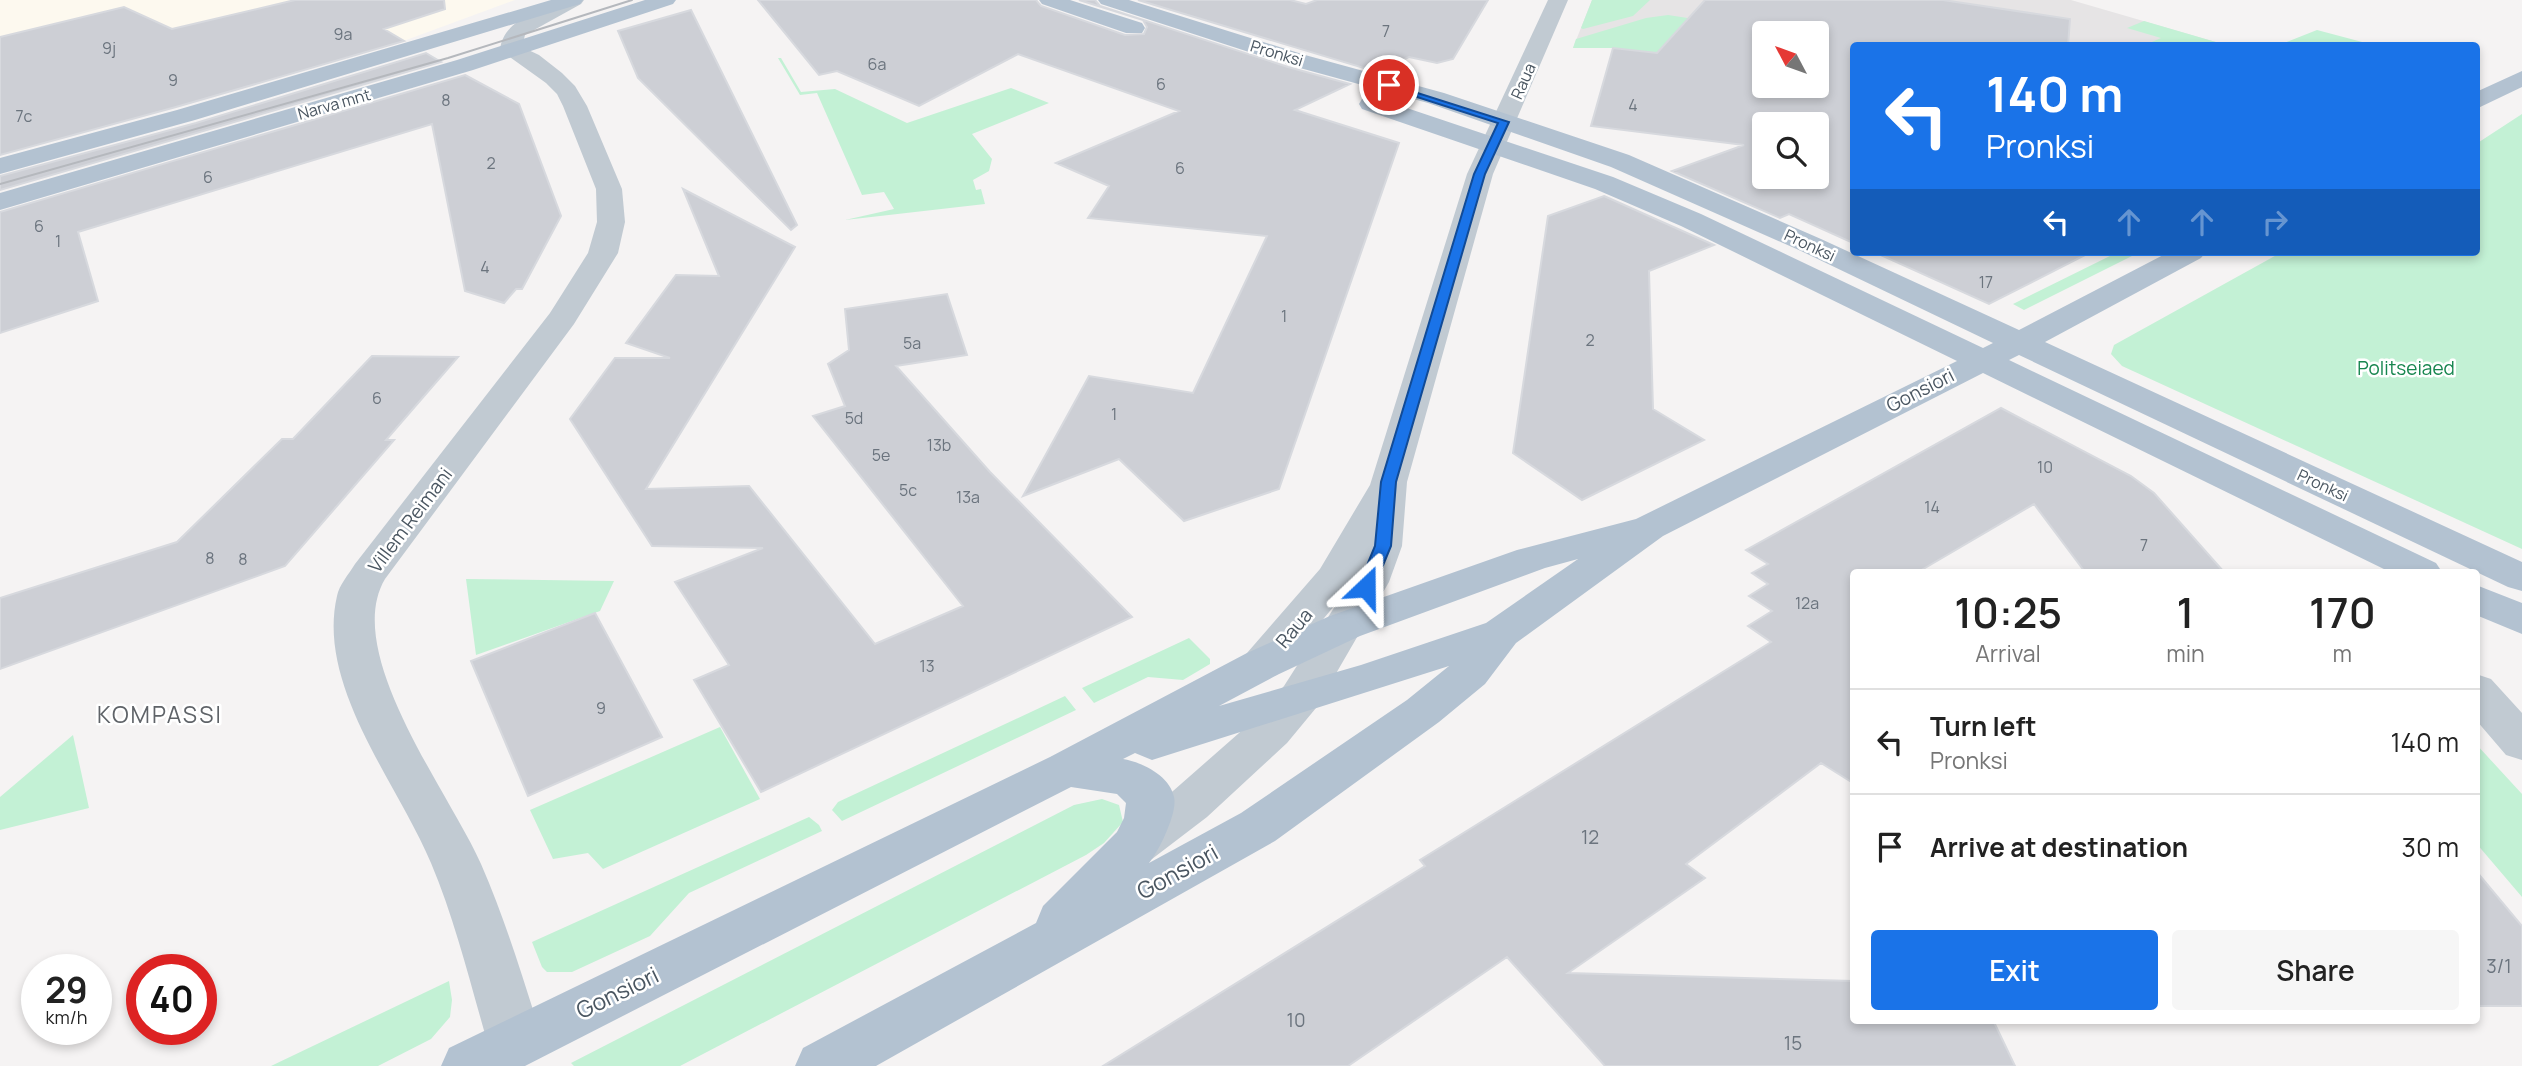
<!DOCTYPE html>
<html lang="en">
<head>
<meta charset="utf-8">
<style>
  body { margin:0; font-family:Manrope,sans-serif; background:#f6f6f6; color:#222; height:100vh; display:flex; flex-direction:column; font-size:26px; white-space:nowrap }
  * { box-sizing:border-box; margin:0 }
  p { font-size:23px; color:#767676 }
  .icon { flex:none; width:38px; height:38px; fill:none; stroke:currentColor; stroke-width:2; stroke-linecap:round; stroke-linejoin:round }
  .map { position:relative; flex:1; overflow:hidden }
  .panel { position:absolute; left:1850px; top:569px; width:630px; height:455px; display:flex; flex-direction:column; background:#fff; border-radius:7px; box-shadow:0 4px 10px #0003 }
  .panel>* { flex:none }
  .guide { position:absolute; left:1850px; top:42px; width:630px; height:214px; border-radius:7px; box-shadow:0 4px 10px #0003; background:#1a73e8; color:#fff; overflow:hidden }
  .needle { width:46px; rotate:311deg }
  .controls { position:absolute; left:1752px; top:21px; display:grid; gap:14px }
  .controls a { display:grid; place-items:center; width:77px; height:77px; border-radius:7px; background:#fff; box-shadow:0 4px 10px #0003; font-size:35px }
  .speed { position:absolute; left:21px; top:954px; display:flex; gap:14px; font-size:35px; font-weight:700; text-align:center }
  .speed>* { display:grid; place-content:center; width:91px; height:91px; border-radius:50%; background:#fff; box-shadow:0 4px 10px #0003; line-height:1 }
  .speed small { font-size:18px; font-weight:400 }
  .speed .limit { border:10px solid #d22; background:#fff; color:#111 }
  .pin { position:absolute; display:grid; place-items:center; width:60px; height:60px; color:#fff; margin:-30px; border:4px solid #fff; border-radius:50%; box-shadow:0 2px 7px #0007 }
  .me { position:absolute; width:77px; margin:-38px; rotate:23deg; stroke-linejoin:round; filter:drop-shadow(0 0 5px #0008) }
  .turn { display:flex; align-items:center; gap:24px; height:147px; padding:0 21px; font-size:32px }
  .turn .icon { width:91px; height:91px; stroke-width:2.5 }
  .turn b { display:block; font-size:49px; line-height:60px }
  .lanes { display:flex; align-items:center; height:66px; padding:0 21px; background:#0003; justify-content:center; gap:35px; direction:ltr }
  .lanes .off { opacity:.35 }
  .eta { display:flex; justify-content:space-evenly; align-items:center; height:119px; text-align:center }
  .eta b { font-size:42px; font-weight:600; line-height:49px }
  .cta { display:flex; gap:14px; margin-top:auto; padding:14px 21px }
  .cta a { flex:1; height:80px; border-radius:7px; background:#1a73e8; color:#fff; font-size:28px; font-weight:600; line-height:80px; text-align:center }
  .cta a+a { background:#f6f6f6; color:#222 }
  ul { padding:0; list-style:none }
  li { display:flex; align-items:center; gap:21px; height:105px; padding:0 21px; border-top:2px solid #e0e0e0 }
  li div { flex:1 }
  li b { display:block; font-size:26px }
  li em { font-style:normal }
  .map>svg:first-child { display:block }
  .commercial { fill:#fdf9ef }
  .education { fill:#e6e4e5 }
  .green { fill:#c3f1d5 }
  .building { fill:#cdcfd5; stroke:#d7d9de; stroke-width:2; fill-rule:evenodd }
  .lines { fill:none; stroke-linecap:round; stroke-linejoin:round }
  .minor { fill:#c1cad2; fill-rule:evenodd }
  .major { fill:#b3c2d1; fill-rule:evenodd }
  .tram { stroke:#b5b8bd; stroke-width:2 }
  .route { fill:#1a73e8; stroke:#114b97; stroke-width:2 }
  .labels { text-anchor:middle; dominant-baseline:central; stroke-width:5; stroke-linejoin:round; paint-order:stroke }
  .number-label { font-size:16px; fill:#6b747e }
  .far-street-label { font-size:16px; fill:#4a5661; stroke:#fff }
  .park-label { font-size:19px; fill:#17864f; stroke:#fff }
  .street-label { font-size:19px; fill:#4a5661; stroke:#fff }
  .near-number-label { font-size:19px; fill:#6b747e }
  .quarter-label { font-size:23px; letter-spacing:2px; fill:#5f6368; stroke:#fff }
  .near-street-label { font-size:23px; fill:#4a5661; stroke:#fff }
</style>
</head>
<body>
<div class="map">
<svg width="2522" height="1066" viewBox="0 0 2522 1066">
  <rect width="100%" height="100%" fill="#f5f3f3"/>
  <path class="commercial" d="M0 0H515L398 43 0 140Z"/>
  <path class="education" d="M1592 0H2071L2226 45 1853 46V99L1813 86H1816V33H1764L1733 61 1613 48H1573Z"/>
  <path class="green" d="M1592 0H1650L1633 16 1583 29 1581 28Z
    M1668 15 1707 21 1733 61 1613 48H1573L1576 39 1646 18Z
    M2144 21 2226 45H2145L2161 38 2127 28Z
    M2317 30 2366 43 2279 45Z
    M778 58H781L801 92 835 89 907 123 1011 88 1049 103 972 134 992 159 989 171 973 180 976 190 981 189 985 204 845 220 894 209 884 192 862 195 817 93 800 95Z
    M2522 114V549L2122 366 2111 354 2114 345 2282 252H2476V144Z
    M2118 252H2140L2024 310 2013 304Z
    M466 579 614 581 600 611 476 655Z
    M1189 638 1210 659V664L1183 680 1148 677 1094 703 1082 688Z
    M1065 696 1076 710 842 821 832 810 838 802Z
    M720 727 760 799 603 869 588 853 553 859 530 810Z
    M73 735 89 808 0 830V797Z
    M2476 744 2522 794V897L2476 843Z
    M1102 799 1119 805 1123 822 1104 843 1086 855 680 1066H574L571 1063 1074 805Z
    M809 817 819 825 822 831 689 893 650 936 572 972H547L542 967 532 942Z
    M449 981 452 1000 450 1017 431 1039 378 1066H271Z"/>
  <path class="building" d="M295 0H444L445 9 384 29 404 41 176 107 0 155V37L124 7 172 29Z
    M758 0H1036L1041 6 1125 35 1144 34 1147 27 1143 20 1079 0H1095L1100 6 1288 67 1350 84 1295 110 1399 143 1279 489 1184 521 1119 459 1023 496 1089 376 1193 393 1267 236 1088 218 1109 186 1056 163 1179 111 1018 54 919 106 837 71 819 75Z
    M1138 0H1290L1306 4 1317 0H1488L1453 59 1437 63 1409 57 1377 72Z
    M1705 0H1943L2070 19 2068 46H1853V243L1789 214 1780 218 1672 171 1744 145 1591 126 1613 48 1657 53ZM1764 33H1816V86H1764ZM1764 124H1816V177H1764Z
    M691 10 797 225 791 230 638 78 618 31Z
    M426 53 441 62 0 190V176L196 123Z
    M465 75 519 104 561 216 522 289H516L504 303 465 291 432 124 78 232 98 301 0 333V212Z
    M683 189 795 247 646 489 749 486 875 644 963 606 813 416 845 406 828 364 849 350 845 309 947 294 967 355 896 366 990 472 1132 617 761 792 694 680 729 665 675 582 763 548 652 546 570 419 615 358H670L626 343 676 275 719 276Z
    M1604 196 1714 245 1649 271 1653 409 1704 440 1582 500 1513 453 1548 216Z
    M1874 252H2091L1989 304Z
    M372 356 458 357 386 440H394L285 566 0 669V598L177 542 282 439H293Z
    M2001 408 2131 476 2154 493 2224 572H2085L2034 504 1918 572H1853V783L1821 763 1686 864 1705 878 1568 973 1853 981V1020H1993L2015 1066H1605L1507 957 1348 1066H1103L1425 866 1420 860 1771 642 1748 626 1772 611 1749 596 1768 584 1752 573 1768 564 1746 550Z
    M595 613 662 737 528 796 471 661Z
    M2476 871 2522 926V1006H2476Z"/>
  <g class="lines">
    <path class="minor" d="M559 0H584L581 4 525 35 522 47 539 55 562 73 575 86 587 106 622 189 625 222 618 253 574 324 385 579C341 653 451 795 481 864 506 921 524 982 543 1041L535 1059 514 1066 495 1059 487 1041C470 982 455 920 431 863 398 784 316 686 337 596 339 585 349 574 355 564L550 313 588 253 597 222 596 189 563 106 557 94 546 83 500 50C503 21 536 12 559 0Z
      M1548 0H1568L1493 174 1407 482 1402 546 1389 582 1316 708 1287 743 1207 817 1152 859 1135 865 1118 859 1111 845 1118 831 1173 791 1255 719 1284 686 1339 600 1277 675 1262 679 1247 675 1241 664 1247 653 1320 569 1370 485 1467 174Z
      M2476 674 2491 679 2522 713V760L2506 755 2476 720Z"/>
    <path class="major" d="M551 0H583L580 4 195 120 0 174V158L177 110Z
      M645 0H676L673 4 473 70 0 210V193L457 60Z
      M1039 0H1070L1142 23 1145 28 1142 33H1126L1042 4Z
      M1098 0H1129L1305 55 1444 93 1629 155 1821 239 2019 330 2169 252H2206L2201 258 2045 342 2522 562V591L2508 587 2019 355 2009 360 2436 563 2442 572H2390L1983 373 1663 536 1516 643 1485 684 1439 722 1275 841 876 1066H795L803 1048 1036 923 1043 906 1117 832 1124 818 1126 803 1117 794 1071 787 525 1066H441L449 1048 1050 757 1247 653 1330 616 1517 550 1636 519 1957 361 1681 226 1595 189 1362 109 1359 104 1362 99 1371 97 1380 99 1613 177 1701 214 1983 348 1993 343 1801 251 1611 167 1428 103 1289 65 1101 4ZM1578 559 1486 623 1361 665 1219 706 1277 675 1360 636 1545 568ZM1449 666 1407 700 1241 813 1149 863C1159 851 1178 812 1174 797 1170 776 1142 762 1123 759L1135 753 1152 760Z
      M2522 71V87L2476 109V92Z
      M2476 585 2522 603V634L2476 615Z"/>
    <path class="tram" d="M0 184 448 58 632 0"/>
  </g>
  <path class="route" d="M1386 83 1509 122 1485 174 1396 482 1391 546 1374 587 1366 592 1358 587 1375 546 1381 482 1474 174 1498 123 1386 87Z"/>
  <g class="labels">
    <g class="number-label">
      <text x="1386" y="31">7</text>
      <text x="343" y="34">9a</text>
      <text x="109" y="48">9j</text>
      <text x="877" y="64">6a</text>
      <text x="173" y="80">9</text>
      <text x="1161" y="84">6</text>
      <text x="446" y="100">8</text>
      <text x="1633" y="105">4</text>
      <text x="24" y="116">7c</text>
      <text x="491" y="163">2</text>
      <text x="1180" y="168">6</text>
      <text x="208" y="177">6</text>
      <text x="39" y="226">6</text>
      <text x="58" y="241">1</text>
      <text x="485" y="267">4</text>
      <text x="1986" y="282">17</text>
      <text x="1284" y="316">1</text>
      <text x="1590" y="340">2</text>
      <text x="912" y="343">5a</text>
      <text x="377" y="398">6</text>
      <text x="1114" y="414">1</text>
      <text x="854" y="418">5d</text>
      <text x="939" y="445">13b</text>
      <text x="881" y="455">5e</text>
      <text x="2045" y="467">10</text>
      <text x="908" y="490">5c</text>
      <text x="968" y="497">13a</text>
      <text x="1932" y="507">14</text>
      <text x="2144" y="545">7</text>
      <text x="210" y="558">8</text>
      <text x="243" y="559">8</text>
      <text x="1807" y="603">12a</text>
      <text x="927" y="666">13</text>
      <text x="601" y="708">9</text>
    </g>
    <g class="far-street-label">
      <text transform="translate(1277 53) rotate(17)">Pronksi</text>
      <text transform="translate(1523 81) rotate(-66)">Raua</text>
      <text transform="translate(334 104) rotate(-16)">Narva mnt</text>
      <text transform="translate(1810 245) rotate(25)">Pronksi</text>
      <text transform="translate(2323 485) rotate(25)">Pronksi</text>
    </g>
    <g class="park-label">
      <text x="2406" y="368">Politseiaed</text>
    </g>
    <g class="street-label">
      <text transform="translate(1920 390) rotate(-27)">Gonsiori</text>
      <text transform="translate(410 520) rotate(-53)">Villem Reimani</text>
      <text transform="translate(1294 628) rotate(-50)">Raua</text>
    </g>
    <g class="near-number-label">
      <text x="1590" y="837">12</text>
      <text x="2499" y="966">3/1</text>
      <text x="1296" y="1020">10</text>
      <text x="1793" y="1043">15</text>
    </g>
    <g class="quarter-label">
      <text x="160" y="714">KOMPASSI</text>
    </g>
    <g class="near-street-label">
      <text transform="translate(1177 871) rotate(-29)">Gonsiori</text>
      <text transform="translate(617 992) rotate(-26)">Gonsiori</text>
    </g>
  </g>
</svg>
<div class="controls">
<a><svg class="needle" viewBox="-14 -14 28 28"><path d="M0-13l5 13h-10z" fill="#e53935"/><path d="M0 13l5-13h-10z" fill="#767676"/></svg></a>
<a><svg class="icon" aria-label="search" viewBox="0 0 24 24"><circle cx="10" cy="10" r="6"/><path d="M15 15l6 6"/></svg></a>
</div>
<div class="speed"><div>29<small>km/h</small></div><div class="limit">40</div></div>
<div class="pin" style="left:1389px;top:85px;background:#d93025"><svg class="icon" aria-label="arrive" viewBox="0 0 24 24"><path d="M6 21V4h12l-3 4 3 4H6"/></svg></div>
<svg class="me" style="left:1366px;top:587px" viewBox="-20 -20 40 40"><path d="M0-17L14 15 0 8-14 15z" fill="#1a73e8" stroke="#fff" stroke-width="4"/></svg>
<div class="guide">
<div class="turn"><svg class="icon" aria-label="left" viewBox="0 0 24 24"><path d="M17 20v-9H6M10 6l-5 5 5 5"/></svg><div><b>140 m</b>Pronksi</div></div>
<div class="lanes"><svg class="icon" aria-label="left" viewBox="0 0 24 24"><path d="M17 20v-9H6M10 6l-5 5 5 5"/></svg><svg class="icon off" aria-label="ahead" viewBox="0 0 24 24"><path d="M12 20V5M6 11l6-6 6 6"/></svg><svg class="icon off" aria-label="ahead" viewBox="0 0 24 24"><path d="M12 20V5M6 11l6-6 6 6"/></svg><svg class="icon off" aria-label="right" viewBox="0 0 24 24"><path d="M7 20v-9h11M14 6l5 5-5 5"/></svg></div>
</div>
<section class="panel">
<div class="eta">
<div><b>10:25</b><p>Arrival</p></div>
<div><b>1</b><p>min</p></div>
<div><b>170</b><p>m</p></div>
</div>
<ul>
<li><svg class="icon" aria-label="left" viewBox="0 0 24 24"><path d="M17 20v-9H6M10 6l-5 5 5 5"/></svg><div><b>Turn left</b><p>Pronksi</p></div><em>140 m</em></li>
<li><svg class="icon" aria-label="arrive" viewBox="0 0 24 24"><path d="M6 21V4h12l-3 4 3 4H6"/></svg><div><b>Arrive at destination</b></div><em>30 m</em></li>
</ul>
<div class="cta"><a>Exit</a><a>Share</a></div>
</section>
</div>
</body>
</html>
